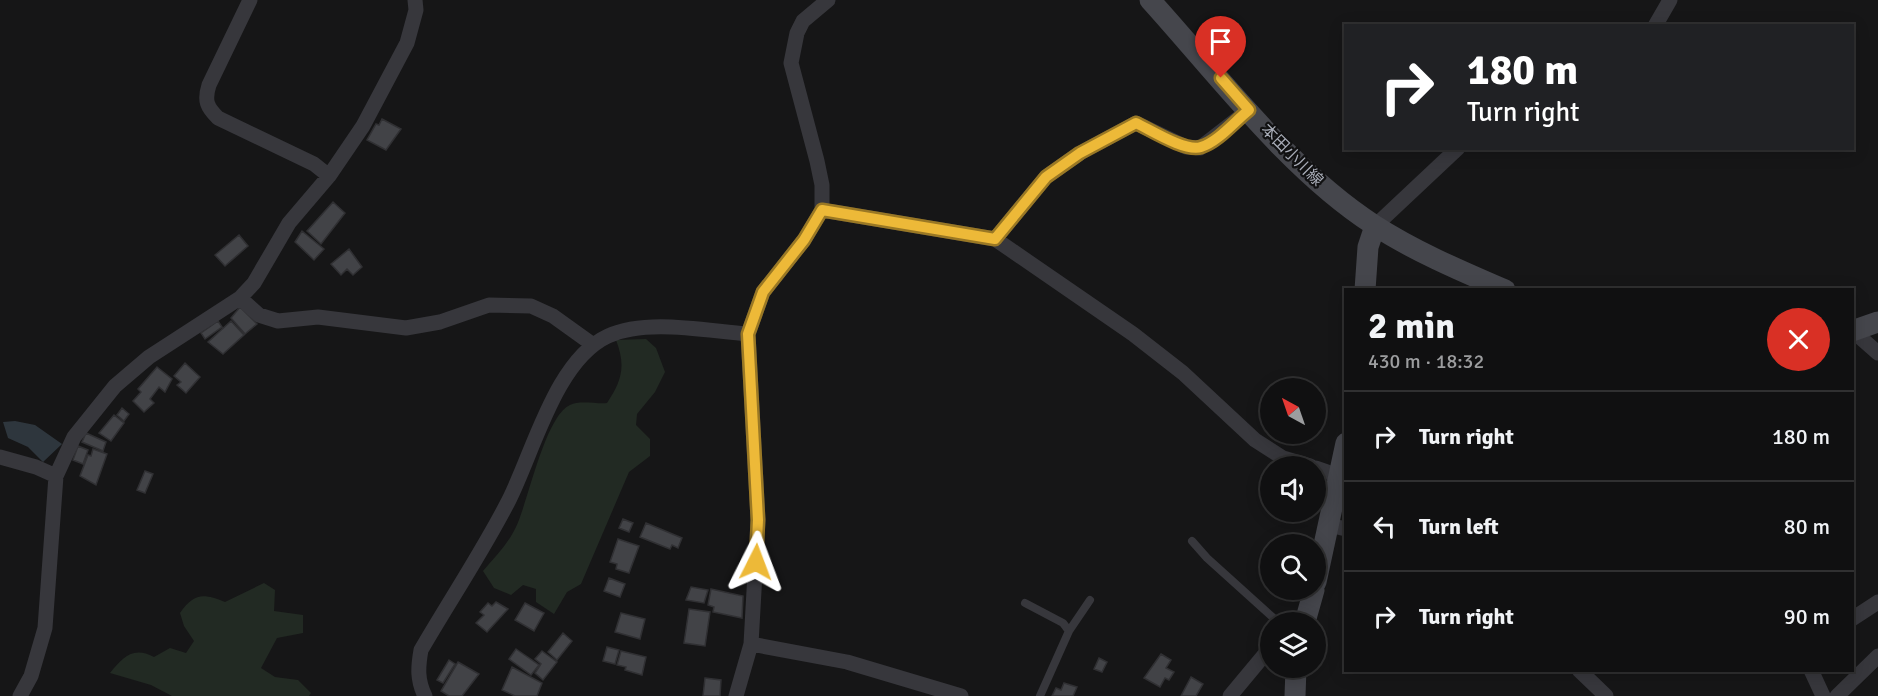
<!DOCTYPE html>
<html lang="en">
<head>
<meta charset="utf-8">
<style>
  body { margin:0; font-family:Signika,"Noto Sans JP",sans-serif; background:#19191a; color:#f1f3f6; height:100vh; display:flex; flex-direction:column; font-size:22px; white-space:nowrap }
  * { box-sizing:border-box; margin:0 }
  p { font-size:20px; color:#9c9d9f }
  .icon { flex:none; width:33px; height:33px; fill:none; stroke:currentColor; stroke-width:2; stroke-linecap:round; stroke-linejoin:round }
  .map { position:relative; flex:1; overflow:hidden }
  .drawer { position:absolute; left:1344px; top:288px; width:510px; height:384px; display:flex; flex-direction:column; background:#101011; border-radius:0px; box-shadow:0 3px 15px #0003,0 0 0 2px #303031 }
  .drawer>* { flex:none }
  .banner { position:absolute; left:1344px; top:24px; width:510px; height:126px; border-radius:0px; box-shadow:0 3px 15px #0003,0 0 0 2px #303031; background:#202124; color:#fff; overflow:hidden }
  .needle { width:39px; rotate:320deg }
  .fabs { position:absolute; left:1260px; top:378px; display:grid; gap:12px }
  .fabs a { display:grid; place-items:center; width:66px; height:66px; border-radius:50%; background:#101011; box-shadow:0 3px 15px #0003,0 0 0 2px #303031; font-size:30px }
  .pin { position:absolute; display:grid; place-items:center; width:51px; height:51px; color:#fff; margin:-62px -26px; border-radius:50% 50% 50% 0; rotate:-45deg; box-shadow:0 0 6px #0007 }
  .pin .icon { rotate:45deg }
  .me { position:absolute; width:66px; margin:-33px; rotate:3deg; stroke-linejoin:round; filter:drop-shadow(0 0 4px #0008) }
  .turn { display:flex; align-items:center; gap:21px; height:126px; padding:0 24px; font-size:27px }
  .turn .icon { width:78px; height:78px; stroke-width:2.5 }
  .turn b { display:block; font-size:42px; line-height:51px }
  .round { display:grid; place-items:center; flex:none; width:63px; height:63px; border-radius:32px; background:#19191a }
  .head { display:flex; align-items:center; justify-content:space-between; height:102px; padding:0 24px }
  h1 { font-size:36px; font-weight:700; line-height:45px }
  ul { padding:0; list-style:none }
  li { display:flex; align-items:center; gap:18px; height:90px; padding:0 24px; border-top:2px solid #303031 }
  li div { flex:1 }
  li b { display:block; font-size:22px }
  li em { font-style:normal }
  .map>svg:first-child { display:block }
  .green { fill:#222a23 }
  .water { fill:#2e363d }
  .building { fill:#424347; stroke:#303033; stroke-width:1.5 }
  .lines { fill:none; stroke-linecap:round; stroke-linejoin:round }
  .service { stroke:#37373c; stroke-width:8 }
  .minor { stroke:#37373c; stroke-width:15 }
  .secondary { stroke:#45464c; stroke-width:21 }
  .route-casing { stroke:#9a7824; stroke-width:15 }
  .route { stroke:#edb938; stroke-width:10 }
  .labels { text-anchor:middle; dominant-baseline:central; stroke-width:4.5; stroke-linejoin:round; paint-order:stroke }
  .street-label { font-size:16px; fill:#a8acb7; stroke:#111112 }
</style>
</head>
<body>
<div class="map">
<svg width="1878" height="696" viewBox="0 0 1878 696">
  <rect width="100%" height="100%" fill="#161617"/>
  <path class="green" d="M646 339 656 348 665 372 655 392 637 414 636 425 650 439V456L629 472 581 584 567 592 554 614 536 602V589L523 585 511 595 494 588 483 571C495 557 508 544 516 527 528 502 545 416 570 405 579 400 596 404 607 403 622 381 626 366 616 340Z
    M264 583 275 590 274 611 303 615V633L277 638 261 668 275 677 298 680 311 693 309 696H172L151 685 110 673C123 657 133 646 154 657L170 648 186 653 194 641 184 626 180 613C194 593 203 593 225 602Z"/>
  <path class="water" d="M15 421 35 425 62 444 43 462 28 447 8 438 3 422Z"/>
  <path class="building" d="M382 119 401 129 386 150 367 140 376 124 379 125Z
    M333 202 345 213 321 244 307 231Z
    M302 231 324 249 314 260 295 242Z
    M239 235 248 246 225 266 215 255Z
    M349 249 362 267 353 275 347 269 341 275 331 264Z
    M240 307 257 324 245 334 231 318Z
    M218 321 222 327 205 339 201 333Z
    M231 321 244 335 223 354 208 342Z
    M185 363 200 377 186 393 177 385 181 382 174 376Z
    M157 367 172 379 165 392 159 387 150 399 154 403 144 412 133 401 141 392 138 389Z
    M122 408 129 414 124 421 117 415Z
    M114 415 124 423 111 441 99 433Z
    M86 433 106 442 103 451 82 442Z
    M78 446 88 450 83 464 73 460Z
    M93 449 107 454 96 485 80 476 88 455 91 456Z
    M145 471 153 474 145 493 137 490Z
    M623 519 633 523 629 532 619 528Z
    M646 523 682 538 678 548 672 545 670 549 640 537Z
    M618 539 639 546 629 573 616 569 617 564 610 562Z
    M609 578 625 584 620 597 604 591Z
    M691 587 708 590 704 603 686 600Z
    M711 589 743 596 742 618 713 612 714 607 708 605Z
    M496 602 508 609 487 632 476 623 484 615 480 612 488 603 492 606Z
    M525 603 544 613 534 631 515 620Z
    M689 609 710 612 705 646 684 643Z
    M621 613 645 619 640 639 615 632Z
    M563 633 572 641 557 660 548 652Z
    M607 647 619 650 615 664 603 661Z
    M516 649 539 665 531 675 509 659Z
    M542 651 557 662 543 680 535 673 541 664 535 659Z
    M621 651 646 657 642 675 625 670 626 667 617 665Z
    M1161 654 1171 660 1166 668 1174 672 1169 680 1165 678 1160 687 1144 678Z
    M1099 658 1107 662 1102 672 1094 669Z
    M449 660 455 664 443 683 437 680Z
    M458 662 479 674 462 696H449L441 691Z
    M512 667 542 683 537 696H515L502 690Z
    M1191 677 1203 684 1196 696H1181Z
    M705 678 721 680 720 696H703Z
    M1064 683 1077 687 1073 696H1052L1056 688 1061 690Z"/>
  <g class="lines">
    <path class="service" d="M1192 541 1207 558 1278 622
      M1025 603 1063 623 1069 631 1040 696
      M1069 631 1090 600"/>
    <path class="minor" d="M250 0 209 85C204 101 207 107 218 118L314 164 329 176
      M1655 26 1670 0
      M822 210 995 239 1133 334 1183 373 1255 440 1283 458 1310 466
      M1375 226 1458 148
      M995 239 1046 177 1080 153 1136 123 1186 147 1200 148 1249 110
      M240 298 259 315 278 321 318 317 406 328 440 322 489 305 531 306 553 316 592 344
      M1853 331 1878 353
      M0 457 36 467 56 476
      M1316 468 1339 476
      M1329 525 1346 529
      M1852 619 1878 602
      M751 644 847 662 961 696
      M1579 670 1606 696
      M1811 670 1823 696
      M20 696 31 676 45 628 56 476 74 437 115 386 149 357 240 298 254 283 289 223 329 176 363 126 407 43 416 10 415 0
      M425 696C417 680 418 667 421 650 450 600 483 551 509 500 534 450 556 360 608 336 646 318 707 331 748 334
      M736 696 751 644 758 520 748 334 763 292 804 240 822 210V185L817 161 791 63 797 33 803 21 828 0
      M1230 696 1270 648
      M1837 696 1878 656"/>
    <path class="secondary" d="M1150 0C1218 75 1290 171 1374 225 1414 251 1461 271 1505 290
      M1365 290 1368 247 1375 226
      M1852 331 1878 322
      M1316 582 1346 443
      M1305 622 1314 590
      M1295 696 1296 668"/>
  </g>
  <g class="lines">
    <defs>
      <path id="route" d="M756 562 758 520 748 334 763 292 804 240 822 210 995 239 1046 177 1080 153 1136 123C1151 130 1185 152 1201 147 1218 142 1235 121 1249 110L1221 78"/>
    </defs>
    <use href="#route" class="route-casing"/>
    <use href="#route" class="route"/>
  </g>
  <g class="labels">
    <g class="street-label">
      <text transform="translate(1292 155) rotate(45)">本田小川線</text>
    </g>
  </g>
</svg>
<div class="fabs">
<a><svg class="needle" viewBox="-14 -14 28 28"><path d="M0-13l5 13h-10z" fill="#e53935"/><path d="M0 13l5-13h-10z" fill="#9c9d9f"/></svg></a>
<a><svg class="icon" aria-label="sound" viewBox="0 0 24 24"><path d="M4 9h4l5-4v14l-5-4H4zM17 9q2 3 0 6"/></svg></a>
<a><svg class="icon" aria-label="search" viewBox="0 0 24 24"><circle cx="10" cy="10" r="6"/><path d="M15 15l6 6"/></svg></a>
<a><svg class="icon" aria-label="layers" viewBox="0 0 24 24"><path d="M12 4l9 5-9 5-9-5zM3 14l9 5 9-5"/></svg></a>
</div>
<div class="pin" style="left:1221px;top:78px;background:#d93025"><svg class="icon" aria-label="arrive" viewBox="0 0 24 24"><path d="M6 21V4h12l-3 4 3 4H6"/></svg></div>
<svg class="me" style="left:756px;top:562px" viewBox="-20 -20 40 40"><path d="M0-17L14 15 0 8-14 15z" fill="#edb938" stroke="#fff" stroke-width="4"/></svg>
<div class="banner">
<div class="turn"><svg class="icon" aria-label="right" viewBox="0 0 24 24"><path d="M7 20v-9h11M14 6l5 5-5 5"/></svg><div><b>180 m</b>Turn right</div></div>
</div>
<section class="drawer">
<div class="head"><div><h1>2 min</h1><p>430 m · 18:32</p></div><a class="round" style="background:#d93025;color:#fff"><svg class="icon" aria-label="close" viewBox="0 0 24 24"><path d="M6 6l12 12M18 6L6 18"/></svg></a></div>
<ul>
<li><svg class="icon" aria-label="right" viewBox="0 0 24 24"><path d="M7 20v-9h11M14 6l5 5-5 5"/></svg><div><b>Turn right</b></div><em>180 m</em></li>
<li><svg class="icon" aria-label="left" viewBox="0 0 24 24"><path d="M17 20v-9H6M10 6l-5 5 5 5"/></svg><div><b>Turn left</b></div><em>80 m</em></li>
<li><svg class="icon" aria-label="right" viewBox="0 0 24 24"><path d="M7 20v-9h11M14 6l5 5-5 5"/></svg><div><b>Turn right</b></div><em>90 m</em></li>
</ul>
</section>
</div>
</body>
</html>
